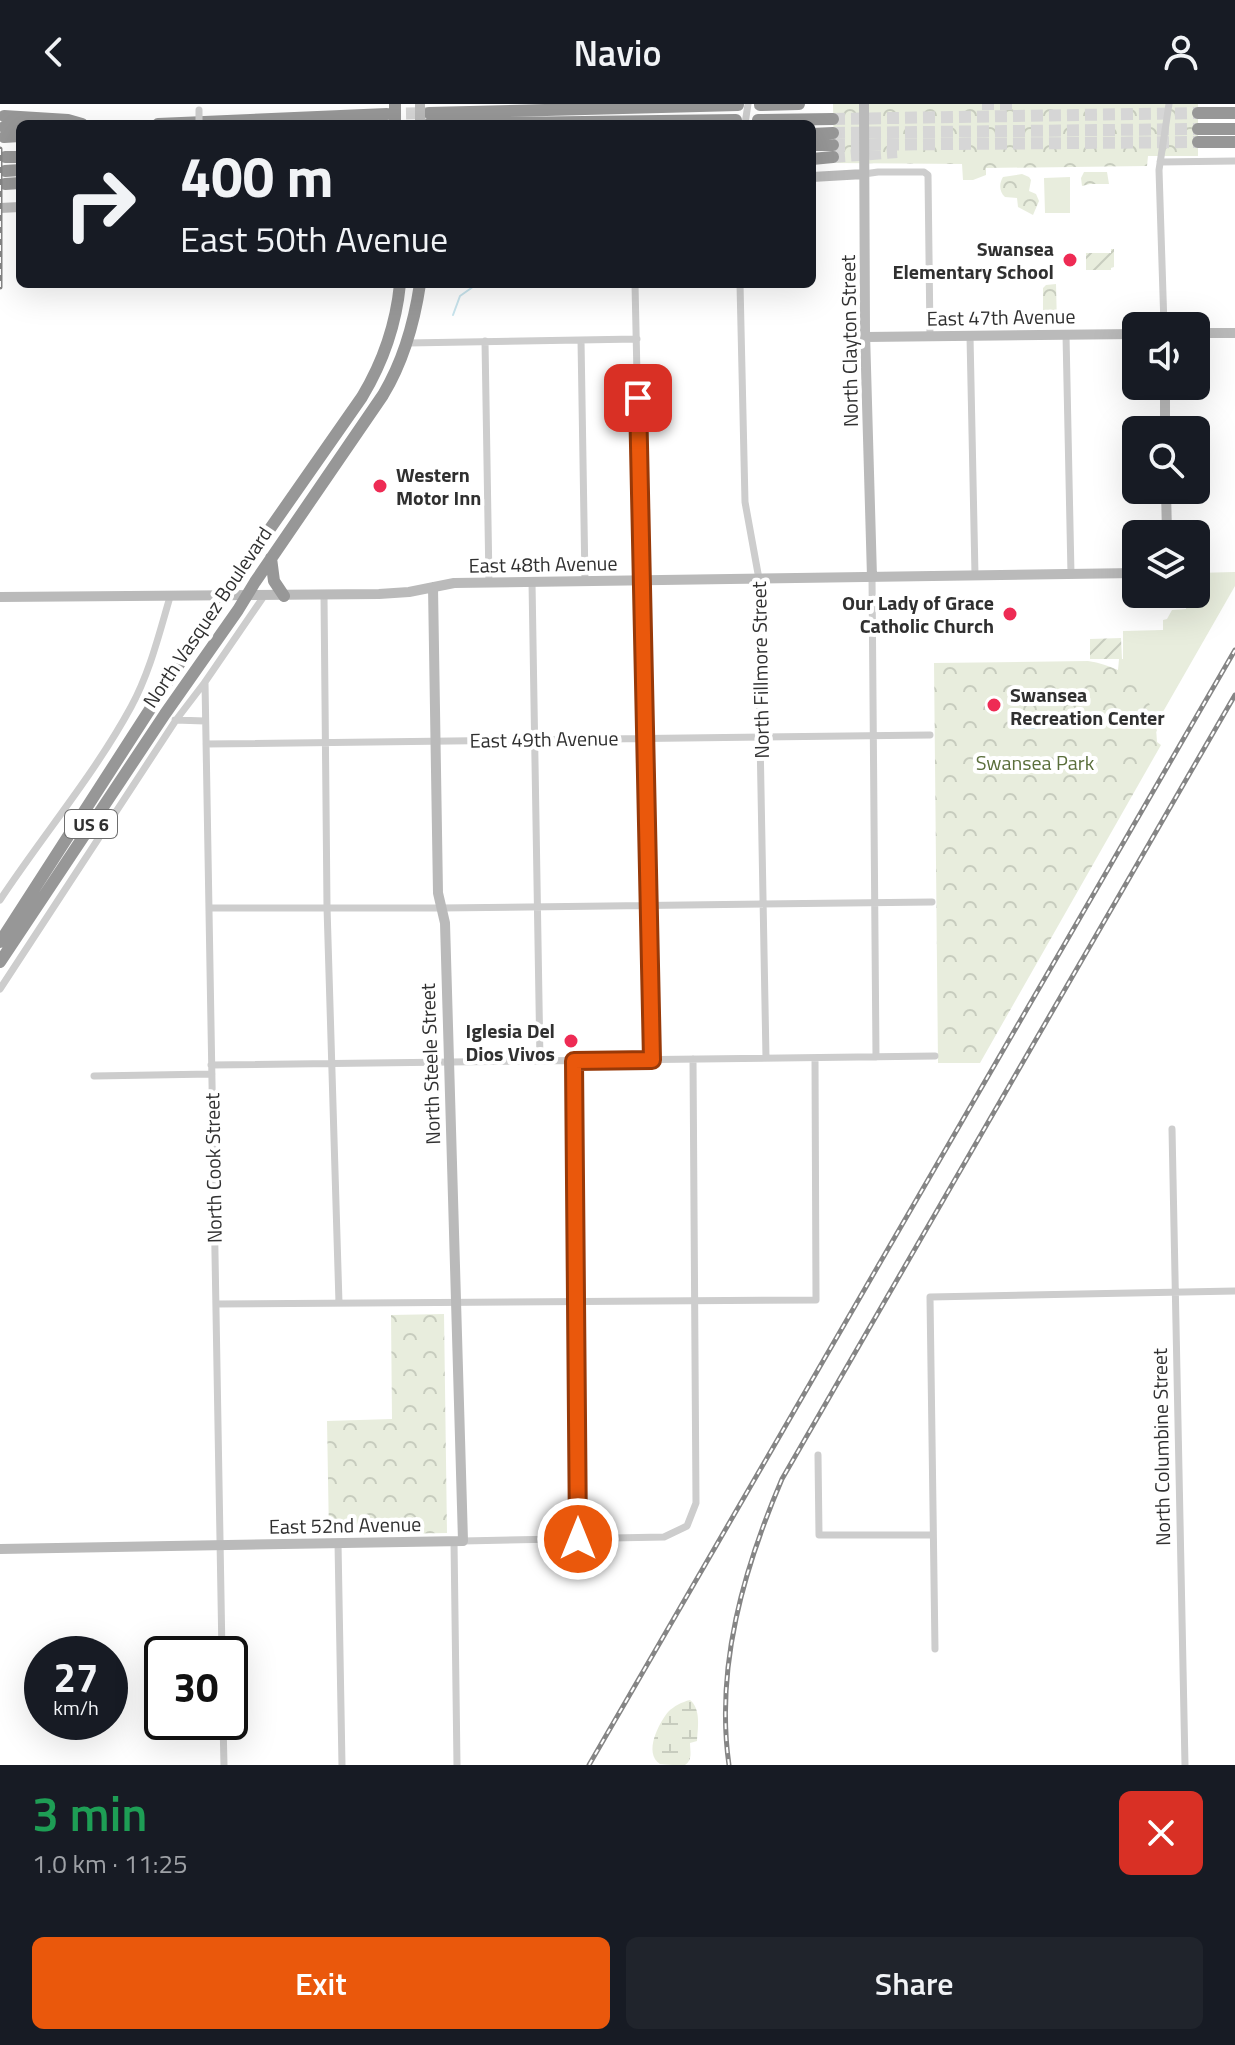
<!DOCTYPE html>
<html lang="en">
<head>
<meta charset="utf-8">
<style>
  body { margin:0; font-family:"Titillium Web",sans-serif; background:#20242c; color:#f1f3f6; height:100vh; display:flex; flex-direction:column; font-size:30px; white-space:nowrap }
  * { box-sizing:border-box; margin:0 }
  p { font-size:26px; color:#9ea1a6 }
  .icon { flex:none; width:44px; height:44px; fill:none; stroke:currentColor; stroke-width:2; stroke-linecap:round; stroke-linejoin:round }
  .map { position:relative; height:1661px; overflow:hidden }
  .panel { display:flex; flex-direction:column; background:#171b24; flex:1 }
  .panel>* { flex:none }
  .top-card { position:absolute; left:16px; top:16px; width:800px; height:168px; border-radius:12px; box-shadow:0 8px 32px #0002; background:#171b24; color:#f1f3f6; overflow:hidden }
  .tools { position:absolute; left:1122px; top:208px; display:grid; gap:16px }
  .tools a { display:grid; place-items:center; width:88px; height:88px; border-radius:12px; background:#171b24; box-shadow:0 8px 32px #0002; font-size:40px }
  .speed { position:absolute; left:24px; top:1532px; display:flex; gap:16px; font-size:40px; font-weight:700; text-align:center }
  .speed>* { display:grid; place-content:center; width:104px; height:104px; border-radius:50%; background:#171b24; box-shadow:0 8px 32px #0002; line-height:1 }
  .speed small { font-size:20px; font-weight:400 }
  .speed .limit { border:4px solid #111; border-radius:12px; background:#fff; color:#111 }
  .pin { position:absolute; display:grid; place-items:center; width:68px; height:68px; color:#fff; margin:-34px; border-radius:16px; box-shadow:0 4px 12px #0006 }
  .me { position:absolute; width:88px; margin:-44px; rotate:0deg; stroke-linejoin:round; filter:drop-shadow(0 0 6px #0008) }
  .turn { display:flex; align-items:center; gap:28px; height:168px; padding:0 32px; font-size:36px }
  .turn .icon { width:104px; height:104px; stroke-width:2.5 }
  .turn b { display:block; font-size:56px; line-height:68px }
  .round { display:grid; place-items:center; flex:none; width:84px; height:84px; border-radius:12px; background:#20242c }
  .headline { display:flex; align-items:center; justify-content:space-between; height:136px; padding:0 32px }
  h1 { font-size:48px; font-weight:600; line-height:60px; color:#1e9e55 }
  .cta { display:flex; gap:16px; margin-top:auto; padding:16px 32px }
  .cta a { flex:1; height:92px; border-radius:12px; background:#ea580c; color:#fff; font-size:32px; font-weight:600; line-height:92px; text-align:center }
  .cta a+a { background:#20242c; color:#f1f3f6 }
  header { display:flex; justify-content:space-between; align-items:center; height:104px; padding:0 32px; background:#171b24; font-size:36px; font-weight:600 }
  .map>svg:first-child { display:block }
  .grass { fill:#e8eddd }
  .forest { fill:url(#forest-crowns) }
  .wetland { fill:url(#wetland-marsh) }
  .garden { fill:url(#garden-furrows) }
  .water { fill:url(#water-waves) }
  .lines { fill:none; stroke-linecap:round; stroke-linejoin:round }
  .stream { stroke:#c9e5ee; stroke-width:2 }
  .highway-tunnel { stroke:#d6d6d6; stroke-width:12; stroke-dasharray:12 6; stroke-linecap:butt }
  .street { stroke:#cdcdcd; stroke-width:7 }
  .secondary { stroke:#bababa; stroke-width:10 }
  .highway { stroke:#979797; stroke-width:12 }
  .rail-casing { stroke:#858585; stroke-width:5 }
  .rail { stroke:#fff; stroke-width:2; stroke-dasharray:6; stroke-linecap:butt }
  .street-bridge { stroke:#cdcdcd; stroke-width:7 }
  .secondary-bridge { stroke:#bababa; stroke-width:10 }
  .highway-bridge { stroke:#979797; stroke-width:12 }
  .route-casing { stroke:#983908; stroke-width:20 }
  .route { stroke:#ea580c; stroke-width:14 }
  .poi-dot { fill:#ee2b54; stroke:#fff; stroke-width:3 }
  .labels { text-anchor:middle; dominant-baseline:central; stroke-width:8; stroke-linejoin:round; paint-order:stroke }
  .shield { fill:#fff; stroke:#6e6e6e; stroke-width:2 }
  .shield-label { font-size:18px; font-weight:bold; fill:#303030 }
  .poi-label { font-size:20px; font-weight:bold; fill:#303030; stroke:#fff; text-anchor:end }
  .street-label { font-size:20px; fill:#303030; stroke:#fff }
  .park-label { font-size:20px; fill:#5a6e3b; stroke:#fff }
</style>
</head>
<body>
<header><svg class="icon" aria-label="back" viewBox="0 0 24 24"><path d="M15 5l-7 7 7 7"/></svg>Navio<svg class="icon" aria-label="person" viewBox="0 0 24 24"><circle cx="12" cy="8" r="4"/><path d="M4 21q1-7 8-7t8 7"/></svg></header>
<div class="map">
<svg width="1235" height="1661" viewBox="0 0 1235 1661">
  <defs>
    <pattern id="forest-crowns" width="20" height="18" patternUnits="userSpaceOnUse" patternTransform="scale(2)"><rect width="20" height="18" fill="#e8eddd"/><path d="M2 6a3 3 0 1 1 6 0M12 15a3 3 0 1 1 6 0" fill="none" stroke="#c7ccbe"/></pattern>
    <pattern id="wetland-marsh" width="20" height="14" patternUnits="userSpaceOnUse" patternTransform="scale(2)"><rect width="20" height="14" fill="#e8eddd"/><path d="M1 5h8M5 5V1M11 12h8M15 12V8" fill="none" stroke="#c7ccbe"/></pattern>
    <pattern id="garden-furrows" width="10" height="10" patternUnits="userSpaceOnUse" patternTransform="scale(2)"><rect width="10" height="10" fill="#e8eddd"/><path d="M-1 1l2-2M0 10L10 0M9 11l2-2" fill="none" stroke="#c7ccbe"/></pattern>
    <pattern id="water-waves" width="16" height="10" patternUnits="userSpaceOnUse" patternTransform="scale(2)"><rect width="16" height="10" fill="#c9e5ee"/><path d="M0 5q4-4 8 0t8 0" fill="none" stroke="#adc5cc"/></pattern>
  </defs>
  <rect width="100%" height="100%" fill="#fff"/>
  <path class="grass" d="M1070 73V109H1045L1044 74Z
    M1235 468V482L1156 620 1157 628 1092 558 1118 566 1119 555H1123V527L1163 526V516L1167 515 1172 506 1186 505 1187 490H1196V469Z"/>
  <path class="forest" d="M833 0H1198V52H1148L1147 62 986 64V71L973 76H963L962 60 834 59Z
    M1084 68H1107L1109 80H1090L1082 82 1081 74Z
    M1022 70 1029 73 1031 76 1029 87 1036 90 1039 97 1033 111 1018 103 1017 94 1005 93C999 88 999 79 1003 73Z
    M1056 180 1057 221H1043V184L1046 181Z
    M1088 557C1134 564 1156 593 1157 638L1161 641 980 959H938L934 559Z
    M444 1210 447 1429 329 1431 327 1317 392 1315 391 1211Z"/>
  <path class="wetland" d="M690 1596C701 1605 698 1623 697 1637L690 1639C690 1647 693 1656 685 1661 678 1661 666 1661 660 1660 643 1649 659 1619 668 1608 674 1602 682 1598 690 1596Z"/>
  <path class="garden" d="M1111 145H1114V163L1111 164V166H1086V149H1111Z
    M1121 534 1122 555H1090V535Z"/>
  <path class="water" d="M1046 611V625H1017V612Z"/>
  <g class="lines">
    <path class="stream" d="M453 211 460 192 477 180"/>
    <path class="highway-tunnel" d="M982 0H1012
      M388 10 429 9
      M833 15 1198 9
      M833 29 1198 25
      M833 41 1198 38
      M833 53 897 48"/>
    <path class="street" d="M1160 58 1235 57
      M864 70 878 68H924L928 71 930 232
      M635 180 652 956
      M740 180 745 398 759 475 760 633 766 954
      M1164 222 1159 66 1169 0
      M1066 231 1071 470
      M970 232 975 471
      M581 236 585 477
      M485 237 489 478
      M408 239 637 235
      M872 473 876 953
      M532 478 540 957
      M324 491 327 803 339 1199
      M205 578 222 1550
      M175 616 205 617
      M206 640 930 631
      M0 796C43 731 94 671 131 603 150 568 159 530 170 493
      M209 804H441L932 798
      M0 885 176 616 205 578 264 492
      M574 957 578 1435
      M211 961 935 952
      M94 972 212 970
      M1172 1025 1185 1661
      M216 1200 816 1196 815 954
      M818 1351 819 1431H933
      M454 1437 457 1661
      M463 1437 664 1433 687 1422 696 1399 693 955
      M338 1439 342 1661
      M935 1545 930 1193 1235 1187
      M223 1618 224 1661"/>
    <path class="secondary" d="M864 0 865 229 872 473
      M812 73 864 70
      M0 104 20 103
      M1196 229H1235
      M866 233 1136 230
      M1165 282V326
      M1166 386 1167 430
      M0 493 379 490 409 488 454 479 1136 469
      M0 1445 463 1437 445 819 438 789 433 483"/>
    <path class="highway" d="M760 1 799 0
      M429 9 738 1
      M1198 9H1235
      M4 12 68 16 82 20
      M758 16 833 15
      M158 20 387 10
      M429 20 736 16
      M4 23H20
      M1198 25H1235
      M812 30 833 29
      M4 33 20 32
      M1198 38H1235
      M812 41H833
      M5 53H20
      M812 55 833 53
      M5 67 20 66
      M5 80 20 79
      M271 454 274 477 284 492
      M0 838 223 492 362 293C383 258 396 221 400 180
      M0 858 165 610 238 506 255 478 383 291C404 256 414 220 420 180"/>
    <defs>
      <path id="rail" d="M0 45V183
        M589 1661 1235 546
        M729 1661C715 1563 744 1464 782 1375L1235 591"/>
    </defs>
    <use href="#rail" class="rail-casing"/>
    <use href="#rail" class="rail"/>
    <path class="street-bridge" d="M199 6V20
      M745 20 748 0"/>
    <path class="secondary-bridge" d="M420 0V20"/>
    <path class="highway-bridge" d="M395 0V20"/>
  </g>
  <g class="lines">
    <defs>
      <path id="route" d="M578 1435 574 957 652 956 638 294"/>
    </defs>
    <use href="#route" class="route-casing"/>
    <use href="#route" class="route"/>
  </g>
  <g class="poi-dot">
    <circle cx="1070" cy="156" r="8"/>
    <circle cx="380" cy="382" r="8"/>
    <circle cx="1010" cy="510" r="8"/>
    <circle cx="994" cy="601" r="8"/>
    <circle cx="571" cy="937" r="8"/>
  </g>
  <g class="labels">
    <rect class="shield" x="65" y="706" width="52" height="28" rx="6"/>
    <g class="shield-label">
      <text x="91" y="720">US 6</text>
    </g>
    <g class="poi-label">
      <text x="1054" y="144">Swansea<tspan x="1054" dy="23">Elementary School</tspan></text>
      <text x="396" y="370" text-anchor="start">Western<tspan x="396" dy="23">Motor Inn</tspan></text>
      <text x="994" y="498">Our Lady of Grace<tspan x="994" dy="23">Catholic Church</tspan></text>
      <text x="1010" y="590" text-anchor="start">Swansea<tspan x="1010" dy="23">Recreation Center</tspan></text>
      <text x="555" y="926">Iglesia Del<tspan x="555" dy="23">Dios Vivos</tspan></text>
    </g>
    <g class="street-label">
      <text transform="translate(1001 213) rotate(-1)">East 47th Avenue</text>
      <text transform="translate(849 237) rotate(-91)">North Clayton Street</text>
      <text transform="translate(543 460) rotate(-1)">East 48th Avenue</text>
      <text transform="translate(207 513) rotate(-56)">North Vasquez Boulevard</text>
      <text transform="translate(760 566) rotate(-91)">North Fillmore Street</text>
      <text transform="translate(544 635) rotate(-1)">East 49th Avenue</text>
      <text transform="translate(430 960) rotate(-92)">North Steele Street</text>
      <text transform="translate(213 1064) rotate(-91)">North Cook Street</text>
      <text transform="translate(1161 1343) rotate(-91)">North Columbine Street</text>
      <text transform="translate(345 1421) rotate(-1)">East 52nd Avenue</text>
    </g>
    <g class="park-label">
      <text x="1035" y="658">Swansea Park</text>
    </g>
  </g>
</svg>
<div class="tools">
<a><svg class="icon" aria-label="sound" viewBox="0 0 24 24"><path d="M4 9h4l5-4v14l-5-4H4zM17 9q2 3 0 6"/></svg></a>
<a><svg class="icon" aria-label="search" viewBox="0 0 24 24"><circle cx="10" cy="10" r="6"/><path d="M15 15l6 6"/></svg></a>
<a><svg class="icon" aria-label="layers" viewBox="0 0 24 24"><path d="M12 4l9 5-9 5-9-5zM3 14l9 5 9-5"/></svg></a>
</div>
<div class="speed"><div>27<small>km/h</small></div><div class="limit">30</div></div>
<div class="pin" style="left:638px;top:294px;background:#d93025"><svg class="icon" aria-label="arrive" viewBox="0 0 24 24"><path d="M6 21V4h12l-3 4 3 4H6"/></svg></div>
<svg class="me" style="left:578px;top:1435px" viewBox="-20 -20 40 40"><circle r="17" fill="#ea580c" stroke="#fff" stroke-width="3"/><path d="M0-11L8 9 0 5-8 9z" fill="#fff"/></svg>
<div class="top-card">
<div class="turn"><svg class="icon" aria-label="right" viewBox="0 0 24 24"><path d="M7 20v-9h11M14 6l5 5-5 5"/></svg><div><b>400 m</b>East 50th Avenue</div></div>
</div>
</div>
<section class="panel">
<div class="headline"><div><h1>3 min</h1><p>1.0 km · 11:25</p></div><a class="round" style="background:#d93025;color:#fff"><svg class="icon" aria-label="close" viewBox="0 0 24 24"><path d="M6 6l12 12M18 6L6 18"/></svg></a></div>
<div class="cta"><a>Exit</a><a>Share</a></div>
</section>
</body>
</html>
